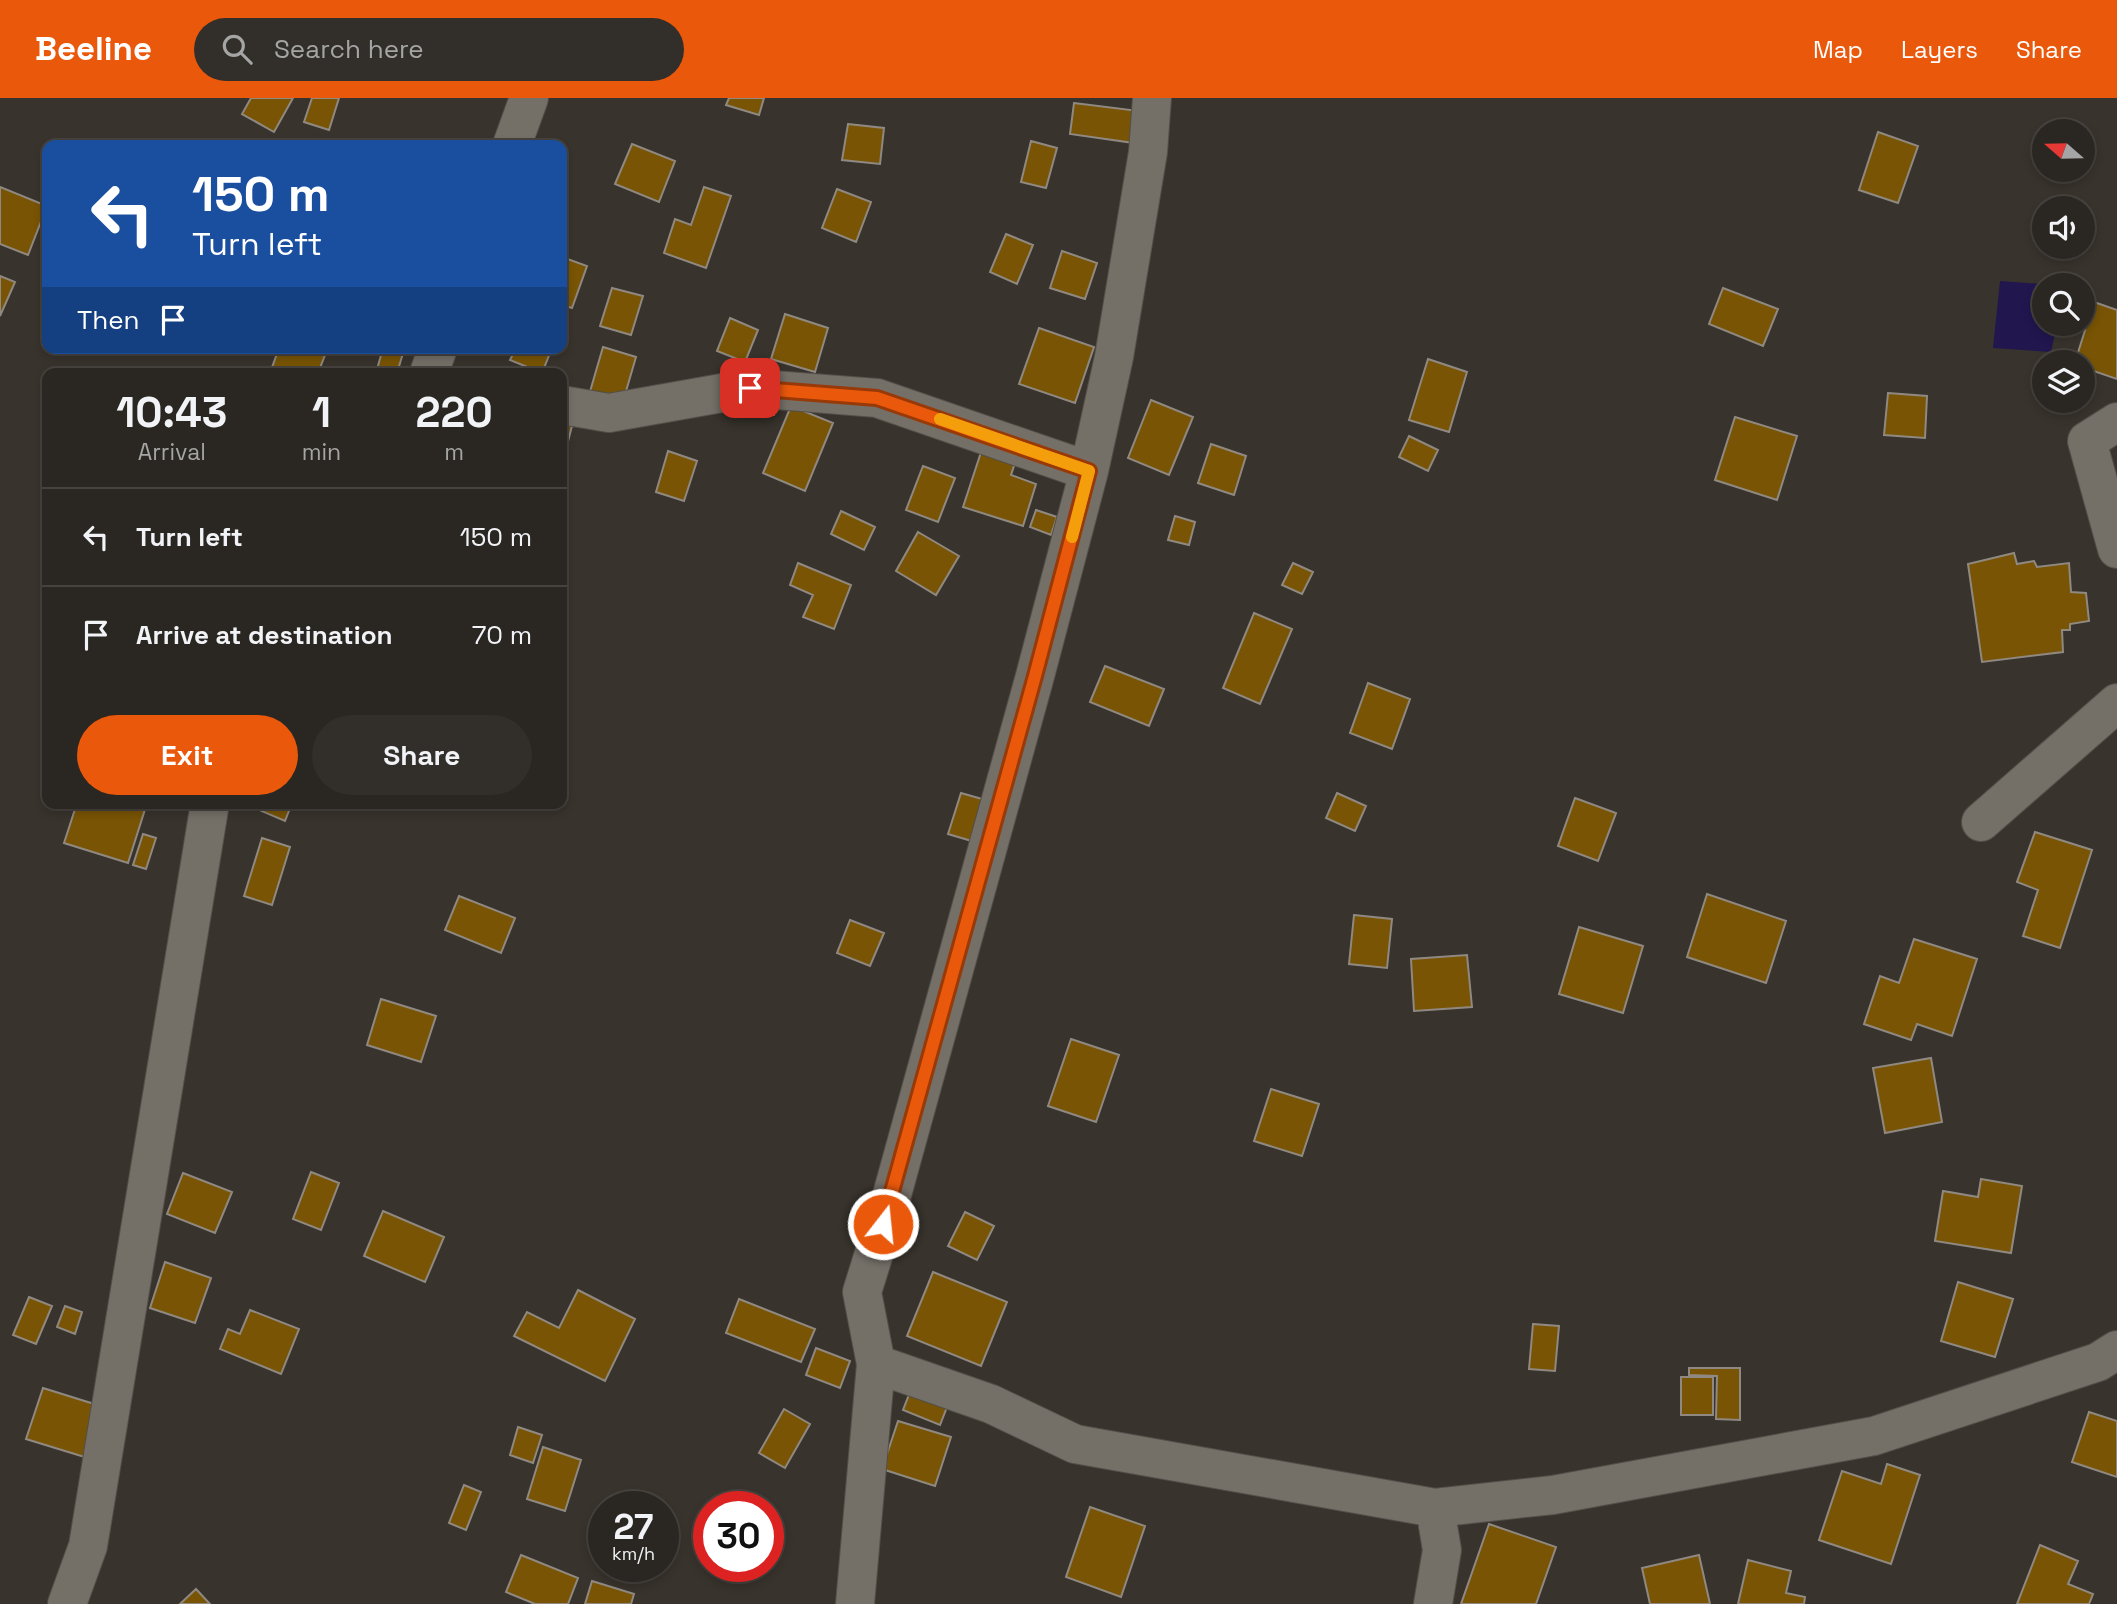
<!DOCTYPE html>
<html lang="en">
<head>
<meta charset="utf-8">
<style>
  body { margin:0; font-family:"Space Grotesk",sans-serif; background:#322e2a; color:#f1f3f6; height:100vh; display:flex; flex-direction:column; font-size:26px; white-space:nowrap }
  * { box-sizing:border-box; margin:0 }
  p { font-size:23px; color:#a5a5a5 }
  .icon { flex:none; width:38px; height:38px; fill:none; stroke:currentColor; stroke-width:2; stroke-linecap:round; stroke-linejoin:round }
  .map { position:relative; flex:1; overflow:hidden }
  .drawer { position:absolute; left:42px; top:270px; width:525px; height:441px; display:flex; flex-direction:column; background:#2a2621; border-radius:14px; box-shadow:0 4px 10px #0003,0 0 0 2px #46433f }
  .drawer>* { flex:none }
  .top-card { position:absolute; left:42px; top:42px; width:525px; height:214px; border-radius:14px; box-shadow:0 4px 10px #0003,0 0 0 2px #46433f; background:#1a4fa0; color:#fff; overflow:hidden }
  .needle { width:46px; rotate:290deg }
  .controls { position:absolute; left:2032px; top:21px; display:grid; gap:14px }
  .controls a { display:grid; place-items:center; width:63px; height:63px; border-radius:50%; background:#2a2621; box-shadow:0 4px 10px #0003,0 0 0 2px #46433f; font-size:35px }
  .speed { position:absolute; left:588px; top:1393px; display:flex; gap:14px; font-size:35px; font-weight:700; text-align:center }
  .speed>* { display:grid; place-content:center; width:91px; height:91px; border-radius:50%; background:#2a2621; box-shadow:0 4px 10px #0003,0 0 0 2px #46433f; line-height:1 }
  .speed small { font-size:18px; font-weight:400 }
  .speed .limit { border:10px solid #d22; background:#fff; color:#111 }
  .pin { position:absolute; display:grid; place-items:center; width:60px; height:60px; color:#fff; margin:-30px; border-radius:14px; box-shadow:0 4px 10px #0006 }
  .me { position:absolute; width:77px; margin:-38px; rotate:16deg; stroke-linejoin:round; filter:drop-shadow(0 0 5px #0008) }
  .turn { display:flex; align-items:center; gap:24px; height:147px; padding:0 35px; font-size:32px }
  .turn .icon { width:91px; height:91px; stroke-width:2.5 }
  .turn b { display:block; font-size:49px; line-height:60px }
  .then { display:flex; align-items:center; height:66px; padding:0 35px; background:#0003; gap:14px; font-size:26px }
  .eta { display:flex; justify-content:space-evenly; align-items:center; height:119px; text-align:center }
  .eta b { font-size:42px; font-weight:600; line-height:49px }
  .cta { display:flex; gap:14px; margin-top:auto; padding:14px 35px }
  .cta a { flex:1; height:80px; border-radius:42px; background:#ea580c; color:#fff; font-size:28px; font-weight:600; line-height:80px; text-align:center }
  .cta a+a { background:#322e2a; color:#f1f3f6 }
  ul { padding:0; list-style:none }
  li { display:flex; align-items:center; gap:21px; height:98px; padding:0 35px; border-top:2px solid #46433f }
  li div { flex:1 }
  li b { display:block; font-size:26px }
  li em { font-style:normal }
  header { display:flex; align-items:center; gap:42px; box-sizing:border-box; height:98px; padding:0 35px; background:#ea580c; color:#fff }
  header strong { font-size:33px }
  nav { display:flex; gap:38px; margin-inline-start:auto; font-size:24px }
  .search { width:490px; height:63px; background:#322e2a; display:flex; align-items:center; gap:18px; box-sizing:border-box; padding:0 24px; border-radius:38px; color:#a5a5a5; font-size:26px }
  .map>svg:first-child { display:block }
  .water { fill:#21164e }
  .building { fill:#785404; stroke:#8f8981; stroke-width:2 }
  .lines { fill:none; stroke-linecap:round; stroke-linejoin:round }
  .minor-casing { stroke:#534f49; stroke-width:40 }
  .minor { stroke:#746f67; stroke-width:38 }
  .route-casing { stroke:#983908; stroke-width:18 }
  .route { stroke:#ea580c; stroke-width:12 }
  .slow { stroke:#f59e0b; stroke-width:12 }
</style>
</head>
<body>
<header>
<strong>Beeline</strong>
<div class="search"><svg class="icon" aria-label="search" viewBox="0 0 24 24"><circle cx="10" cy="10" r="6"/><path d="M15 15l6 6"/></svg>Search here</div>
<nav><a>Map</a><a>Layers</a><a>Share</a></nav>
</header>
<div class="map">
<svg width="2117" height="1506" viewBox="0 0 2117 1506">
  <rect width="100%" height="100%" fill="#38332c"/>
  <path class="water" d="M2000 183 2055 187H2044V226H2057L2051 254 1993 250Z"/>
  <path class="building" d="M251 0H293L274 34 242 16Z
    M312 0H339L329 32 304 24Z
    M729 0H764L759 17 726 7Z
    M1074 5 1139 13 1134 45 1070 36Z
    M848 26 884 30 880 66 842 62Z
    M1878 34 1918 48 1898 105 1859 92Z
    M1031 43 1057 50 1046 90 1021 84Z
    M632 46 675 63 659 104 615 86Z
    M0 89 47 108 28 157 0 146Z
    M704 89 731 98 706 170 664 155 675 121 691 127Z
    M837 91 871 104 856 144 822 130Z
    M1006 136 1033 147 1017 186 990 174Z
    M1062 153 1097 165 1085 201 1050 190Z
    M562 159 587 168 572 210 562 207Z
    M0 178 15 184 0 218Z
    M612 190 643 198 631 237 600 228Z
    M1723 190 1778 211 1763 248 1709 226Z
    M2094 204 2117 212V281L2082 269V264H2075Z
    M785 216 828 230 815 274 771 261Z
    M730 220 758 232 745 264 717 253Z
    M1039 230 1094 249 1075 305 1019 286Z
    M603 249 636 259 622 307 589 297Z
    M279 250H323L327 252 318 275H270Z
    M383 250 404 252 397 275H376Z
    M516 250H552L542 275 510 262Z
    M1428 261 1467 274 1449 334 1409 322Z
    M747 293 776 295 774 317 746 315Z
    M1888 295 1927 298 1925 340 1884 337Z
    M1151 302 1193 319 1169 377 1128 360Z
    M791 308 833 325 805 393 763 375Z
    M1735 319 1797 338 1777 402 1715 382Z
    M562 325 572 328 563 363 562 362Z
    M1409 338 1438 352 1428 373 1399 359Z
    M985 342 1019 353 1011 377 1036 386 1023 428 963 409Z
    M1211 346 1246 358 1234 397 1198 385Z
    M668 353 697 363 684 403 656 394Z
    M923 368 955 380 938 424 906 412Z
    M1036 412 1057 419 1051 437 1030 429Z
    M841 413 875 429 864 452 831 436Z
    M1175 418 1195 424 1189 447 1168 442Z
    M918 434 959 458 936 497 896 473Z
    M2014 455 2017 466 2034 463 2037 469 2069 465 2071 494 2086 495 2089 523 2070 526V532H2062L2063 554 1982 564 1968 466Z
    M798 465 851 487 834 531 803 519 813 497 790 487Z
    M1293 465 1313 474 1302 496 1282 487Z
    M1254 515 1292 531 1260 606 1223 590Z
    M1105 568 1164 591 1149 628 1090 604Z
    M1368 585 1410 601 1392 651 1350 635Z
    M961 695 989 703 975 744 948 736Z
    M1337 695 1366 708 1355 733 1326 720Z
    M1575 700 1616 715 1598 763 1558 748Z
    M77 705H147L128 765 64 745Z
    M243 705H292L285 723Z
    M2035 734 2092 752 2060 850 2023 838 2038 792 2017 784Z
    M143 736 156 740 146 771 133 767Z
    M262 740 290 749 272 807 244 798Z
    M1707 796 1786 823 1766 885 1687 859Z
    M459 798 515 820 501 855 445 832Z
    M1354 817 1392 821 1387 870 1349 866Z
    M850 822 884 835 870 868 837 855Z
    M1579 829 1643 848 1623 915 1559 896Z
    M1914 841 1977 861 1952 938 1917 926 1911 942 1864 926 1880 878 1899 885Z
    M1467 857 1472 909 1414 913 1411 861Z
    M381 901 436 918 421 964 367 947Z
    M1071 941 1119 957 1096 1024 1048 1008Z
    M1931 960 1942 1024 1885 1035 1873 970Z
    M1271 991 1319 1006 1302 1058 1254 1043Z
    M311 1074 339 1085 321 1132 293 1121Z
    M183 1075 232 1094 215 1135 167 1116Z
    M1981 1081 2022 1088 2011 1155 1935 1143 1943 1093 1978 1099Z
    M383 1113 444 1139 425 1184 364 1158Z
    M965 1114 994 1128 977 1162 948 1148Z
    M165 1164 211 1180 195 1225 150 1210Z
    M933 1174 1007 1204 981 1268 907 1238Z
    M1958 1184 2013 1201 1995 1259 1941 1243Z
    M578 1192 635 1221 605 1283 514 1238 527 1214 559 1230Z
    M29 1199 52 1208 36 1246 13 1237Z
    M739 1201 815 1231 801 1264 726 1235Z
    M65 1208 82 1214 75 1236 57 1229Z
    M250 1212 299 1231 281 1276 220 1251 228 1231 240 1236Z
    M1533 1226 1559 1228 1555 1273 1529 1271Z
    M816 1250 850 1263 840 1290 806 1277Z
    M1689 1270H1740V1322L1716 1321 1717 1278 1689 1277Z
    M1681 1279H1713V1317H1681Z
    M912 1289 949 1304 940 1327 903 1312Z
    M43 1290 107 1310 91 1361 26 1341Z
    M784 1311 810 1326 785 1370 759 1355Z
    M2089 1314 2117 1323V1379L2072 1364Z
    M898 1323 951 1339 935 1388 882 1371Z
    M518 1329 542 1337 533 1365 510 1357Z
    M543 1349 581 1362 565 1413 527 1401Z
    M1887 1366 1920 1377 1891 1466 1819 1442 1842 1373 1881 1386Z
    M464 1387 481 1394 466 1432 449 1425Z
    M1090 1409 1145 1428 1121 1499 1066 1479Z
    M1489 1426 1556 1449 1536 1506H1461Z
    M2040 1447 2078 1463 2068 1486 2093 1496 2089 1506H2017Z
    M521 1457 578 1480 568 1506H535L506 1494Z
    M1699 1457 1710 1506H1650L1642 1470Z
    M1748 1462 1791 1473 1786 1495 1805 1499 1804 1506H1738Z
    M592 1483 634 1496 631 1506H585Z
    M196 1491 210 1506H180Z"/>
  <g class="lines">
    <defs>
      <path id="minor" d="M1152 0 1148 54 1114 259 1089 373 1035 578 890 1104 862 1194 876 1266 991 1306 1075 1346 1435 1410 1442 1452 1433 1506
        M512 47 529 0
        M429 275 438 250
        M562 307 609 315 750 290 877 300 1089 373
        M2117 324 2087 343 2117 451
        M1981 724 2117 605
        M1435 1410 1553 1397 1874 1338 2098 1264 2117 1252
        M67 1506 88 1448 210 705
        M855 1506 876 1266"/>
    </defs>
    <use href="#minor" class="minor-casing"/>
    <use href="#minor" class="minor"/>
  </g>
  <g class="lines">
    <defs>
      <path id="route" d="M750 290 877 300 1089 373 1035 578 883 1126"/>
    </defs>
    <use href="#route" class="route-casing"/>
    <use href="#route" class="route"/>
    <path class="slow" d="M940 321 1089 373 1072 439"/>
  </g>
</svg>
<div class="controls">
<a><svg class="needle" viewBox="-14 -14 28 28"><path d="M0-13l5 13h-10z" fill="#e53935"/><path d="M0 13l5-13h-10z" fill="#a5a5a5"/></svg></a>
<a><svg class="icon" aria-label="sound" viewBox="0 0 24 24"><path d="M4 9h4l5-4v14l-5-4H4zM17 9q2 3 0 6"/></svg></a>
<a><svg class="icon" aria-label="search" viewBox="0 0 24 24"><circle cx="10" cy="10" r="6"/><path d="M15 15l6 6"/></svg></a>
<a><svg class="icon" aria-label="layers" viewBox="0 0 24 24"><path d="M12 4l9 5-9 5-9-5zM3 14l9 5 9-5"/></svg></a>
</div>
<div class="speed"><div>27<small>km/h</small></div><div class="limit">30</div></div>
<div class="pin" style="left:750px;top:290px;background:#d93025"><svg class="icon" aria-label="arrive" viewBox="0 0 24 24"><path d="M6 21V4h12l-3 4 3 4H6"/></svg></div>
<svg class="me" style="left:883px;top:1126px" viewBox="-20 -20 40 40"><circle r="17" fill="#ea580c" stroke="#fff" stroke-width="3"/><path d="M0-11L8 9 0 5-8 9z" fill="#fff"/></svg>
<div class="top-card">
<div class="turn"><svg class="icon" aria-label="left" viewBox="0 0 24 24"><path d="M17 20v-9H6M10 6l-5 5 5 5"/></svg><div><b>150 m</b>Turn left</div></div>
<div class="then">Then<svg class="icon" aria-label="arrive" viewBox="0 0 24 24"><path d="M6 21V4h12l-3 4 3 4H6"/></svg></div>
</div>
<section class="drawer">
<div class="eta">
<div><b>10:43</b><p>Arrival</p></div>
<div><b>1</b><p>min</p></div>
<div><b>220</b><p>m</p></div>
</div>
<ul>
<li><svg class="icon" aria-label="left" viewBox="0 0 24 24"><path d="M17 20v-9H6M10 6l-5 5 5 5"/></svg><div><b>Turn left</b></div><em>150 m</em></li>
<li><svg class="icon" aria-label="arrive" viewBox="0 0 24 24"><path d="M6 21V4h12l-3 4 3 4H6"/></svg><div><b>Arrive at destination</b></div><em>70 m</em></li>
</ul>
<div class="cta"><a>Exit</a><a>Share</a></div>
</section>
</div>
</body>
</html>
